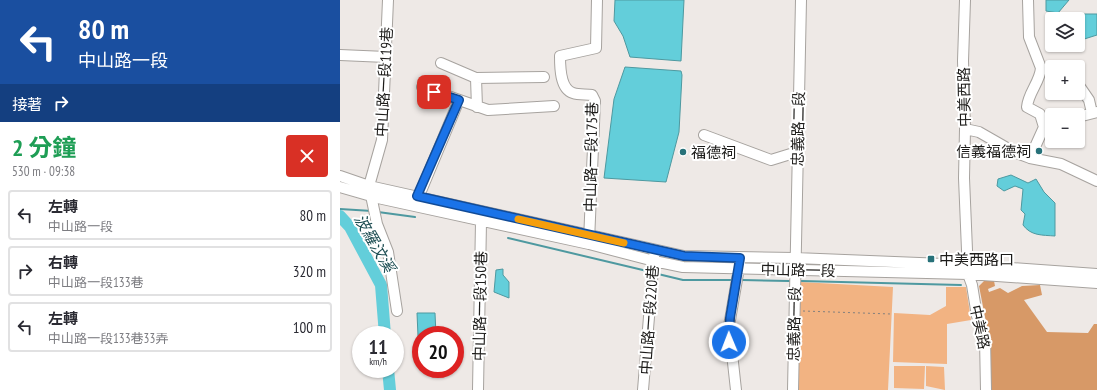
<!DOCTYPE html>
<html lang="zh-TW">
<head>
<meta charset="utf-8">
<style>
  body { margin:0; font-family:"PT Sans Narrow","Noto Sans TC",sans-serif; background:#f7f7f7; color:#2b2b33; height:100vh; display:flex; flex-direction:column; font-size:15px; white-space:nowrap }
  * { box-sizing:border-box; margin:0 }
  p { font-size:13px; color:#7c7c81 }
  .icon { flex:none; width:22px; height:22px; fill:none; stroke:currentColor; stroke-width:2; stroke-linecap:round; stroke-linejoin:round }
  .map { position:relative; flex:1; overflow:hidden }
  .drawer { display:flex; flex-direction:column; background:#fff; width:340px }
  .drawer>* { flex:none }
  .top-card { background:#1a4fa0; color:#fff; overflow:hidden }
  .tools { position:absolute; left:705px; top:12px; display:grid; gap:8px }
  .tools a { display:grid; place-items:center; width:40px; height:40px; border-radius:4px; background:#fff; box-shadow:0 1px 3px #0004; font-size:20px }
  .speed { position:absolute; left:12px; top:326px; display:flex; gap:8px; font-size:20px; font-weight:700; text-align:center }
  .speed>* { display:grid; place-content:center; width:52px; height:52px; border-radius:50%; background:#fff; box-shadow:0 1px 3px #0004; line-height:1 }
  .speed small { font-size:10px; font-weight:400 }
  .speed .limit { border:6px solid #d22; background:#fff; color:#111 }
  .pin { position:absolute; display:grid; place-items:center; width:34px; height:34px; color:#fff; margin:-17px; border-radius:8px; box-shadow:0 2px 6px #0006 }
  .me { position:absolute; width:44px; margin:-22px; rotate:359deg; stroke-linejoin:round; filter:drop-shadow(0 0 3px #0008) }
  .turn { display:flex; align-items:center; gap:14px; height:84px; padding:0 12px; font-size:18px }
  .turn .icon { width:52px; height:52px; stroke-width:2.5 }
  .turn b { display:block; font-size:28px; line-height:34px }
  .then { display:flex; align-items:center; height:38px; padding:0 12px; background:#0003; gap:8px; font-size:15px }
  .round { display:grid; place-items:center; flex:none; width:42px; height:42px; border-radius:4px; background:#f7f7f7 }
  .summary { display:flex; align-items:center; justify-content:space-between; height:68px; padding:0 12px }
  h1 { font-size:24px; font-weight:700; line-height:30px; color:#1e9e55 }
  ul { padding:0; list-style:none }
  li { display:flex; align-items:center; gap:12px; height:50px; margin:0 8px 6px; padding:0 4px; border:2px solid #e1e1e2; border-radius:4px }
  li div { flex:1 }
  li b { display:block; font-size:15px }
  li em { font-style:normal }
  main { display:flex; flex:1; min-height:0 }
  .map>svg:first-child { display:block }
  .green { fill:#f2b382 }
  .forest { fill:#d79967 }
  .water { fill:#63ceda; stroke:#4e99a0 }
  .lines { fill:none; stroke-linecap:round; stroke-linejoin:round }
  .stream { stroke:#4e99a0; stroke-width:2 }
  .river { stroke:#63ceda; stroke-width:12 }
  .minor-casing { stroke:#a7a39f; stroke-width:12 }
  .path { stroke:#827f7d; stroke-width:1; stroke-dasharray:2 3; stroke-linecap:butt }
  .minor { stroke:#fff; stroke-width:10 }
  .route-casing { stroke:#114b97; stroke-width:10 }
  .route { stroke:#1a73e8; stroke-width:7 }
  .slow { stroke:#f59e0b; stroke-width:7 }
  .poi-dot { fill:#277179; stroke:#fff; stroke-width:1.5 }
  .labels { text-anchor:middle; dominant-baseline:central; stroke-width:4; stroke-linejoin:round; paint-order:stroke }
  .street-label { font-size:15px; fill:#1d1c1a; stroke:#fff }
  .poi-label { font-size:15px; fill:#1d1c1a; stroke:#fff; text-anchor:start }
  .water-label { font-size:16px; font-style:italic; fill:#1e4e53; stroke:#fff }
</style>
</head>
<body>
<main>
<section class="drawer">
<div class="top-card">
<div class="turn"><svg class="icon" aria-label="left" viewBox="0 0 24 24"><path d="M17 20v-9H6M10 6l-5 5 5 5"/></svg><div><b>80 m</b>中山路一段</div></div>
<div class="then">接著<svg class="icon" aria-label="right" viewBox="0 0 24 24"><path d="M7 20v-9h11M14 6l5 5-5 5"/></svg></div>
</div>
<div class="summary"><div><h1>2 分鐘</h1><p>530 m · 09:38</p></div><a class="round" style="background:#d93025;color:#fff"><svg class="icon" aria-label="close" viewBox="0 0 24 24"><path d="M6 6l12 12M18 6L6 18"/></svg></a></div>
<ul>
<li><svg class="icon" aria-label="left" viewBox="0 0 24 24"><path d="M17 20v-9H6M10 6l-5 5 5 5"/></svg><div><b>左轉</b><p>中山路一段</p></div><em>80 m</em></li>
<li><svg class="icon" aria-label="right" viewBox="0 0 24 24"><path d="M7 20v-9h11M14 6l5 5-5 5"/></svg><div><b>右轉</b><p>中山路一段133巷</p></div><em>320 m</em></li>
<li><svg class="icon" aria-label="left" viewBox="0 0 24 24"><path d="M17 20v-9H6M10 6l-5 5 5 5"/></svg><div><b>左轉</b><p>中山路一段133巷33弄</p></div><em>100 m</em></li>
</ul>
</section>
<div class="map">
<svg width="757" height="390" viewBox="0 0 757 390">
  <rect width="100%" height="100%" fill="#eee9e6"/>
  <path class="green" d="M460 282 553 287 548 390H453Z
    M606 287H626L631 320 607 324V364L553 362 554 313 590 315 606 306Z
    M554 366H585L584 389 554 388Z
    M586 366 604 367 605 390 586 386Z"/>
  <path class="forest" d="M644 281H654L655 286 648 289 649 292 660 288 668 293 682 286 700 285 702 295 684 300 707 332 748 333 754 324H757V390H650L651 348 639 286Z"/>
  <path class="water" d="M275 0H344L341 61 290 57 283 36 274 21Z
    M706 0H729L718 13 706 11Z
    M740 14H757V35L738 41V19H735Z
    M285 67 341 71 342 75 339 132 326 182 264 178 274 99Z
    M671 175 688 183 696 179 704 192 715 203V236C702 235 691 236 683 225L685 214 681 210 683 189 675 186 664 191 657 186 658 179Z
    M163 269V275L169 282V298L154 292 156 270Z
    M77 313H95L96 335H81V359H79Z"/>
  <g class="lines">
    <path class="stream" d="M0 209 32 211
      M38 212 75 217
      M168 238 307 271
      M318 274 343 280H391
      M402 280 449 281
      M461 281 621 285"/>
    <path class="river" d="M0 216 10 227 41 285 45 335
      M48 369 50 390"/>
    <defs>
      <path id="minor" d="M48 0 42 140 29 186 37 224 48 252 57 311
        M625 0 623 61 625 129 624 178 628 274 632 285 637 316 645 339 646 390
        M688 0 689 37 701 68C700 82 688 93 687 107L700 114 704 127 690 158
        M0 55 46 57
        M101 63 136 78 204 77
        M136 78 137 107
        M738 84 749 100 752 113
        M82 87 148 110 214 106
        M738 117 757 112
        M625 129 639 132 674 152 690 158 721 164 757 181
        M364 135 431 160 457 152
        M0 176 29 186 344 256 455 258 629 265 757 274
        M0 187 38 198 249 244 314 261 343 267 628 274 757 283
        M76 203 119 100
        M249 241 255 101 252 95C246 94 239 95 233 93 220 89 220 67 220 56L256 48 257 0
        M138 390 141 222
        M303 390 314 256
        M396 390 389 326 400 262
        M453 390 461 0"/>
    </defs>
    <use href="#minor" class="minor-casing"/>
    <path class="path" d="M463 311 551 314"/>
    <use href="#minor" class="minor"/>
  </g>
  <g class="lines">
    <defs>
      <path id="route" d="M94 92 119 100 77 196 344 256 400 258 390 318 389 342"/>
    </defs>
    <use href="#route" class="route-casing"/>
    <use href="#route" class="route"/>
    <path class="slow" d="M178 219 284 243"/>
  </g>
  <g class="poi-dot">
    <circle cx="699" cy="151" r="4"/>
    <circle cx="343" cy="152" r="4"/>
    <rect x="587" y="255" width="8" height="8" rx="2"/>
  </g>
  <g class="labels">
    <g class="street-label">
      <text transform="translate(44 82) rotate(-87)">中山路一段119巷</text>
      <text transform="translate(624 97) rotate(-91)">中美西路</text>
      <text transform="translate(458 129) rotate(-89)">忠義路二段</text>
      <text transform="translate(251 157) rotate(-89)">中山路一段175巷</text>
      <text transform="translate(458 270) rotate(1)">中山路一段</text>
      <text transform="translate(140 306) rotate(-89)">中山路一段150巷</text>
      <text transform="translate(309 320) rotate(-86)">中山路一段220巷</text>
      <text transform="translate(454 324) rotate(-89)">忠義路一段</text>
      <text transform="translate(640 327) rotate(78)">中美路</text>
    </g>
    <g class="poi-label">
      <text x="691" y="151" text-anchor="end">信義福德祠</text>
      <text x="351" y="152">福德祠</text>
      <text x="599" y="259">中美西路口</text>
    </g>
    <g class="water-label">
      <text transform="translate(35 243) rotate(60)">波羅汶溪</text>
    </g>
  </g>
</svg>
<div class="tools">
<a><svg class="icon" aria-label="layers" viewBox="0 0 24 24"><path d="M12 4l9 5-9 5-9-5zM3 14l9 5 9-5"/></svg></a>
<a>+</a>
<a>−</a>
</div>
<div class="speed"><div>11<small>km/h</small></div><div class="limit">20</div></div>
<div class="pin" style="left:94px;top:92px;background:#d93025"><svg class="icon" aria-label="arrive" viewBox="0 0 24 24"><path d="M6 21V4h12l-3 4 3 4H6"/></svg></div>
<svg class="me" style="left:389px;top:342px" viewBox="-20 -20 40 40"><circle r="17" fill="#1a73e8" stroke="#fff" stroke-width="3"/><path d="M0-11L8 9 0 5-8 9z" fill="#fff"/></svg>
</div>
</main>
</body>
</html>
